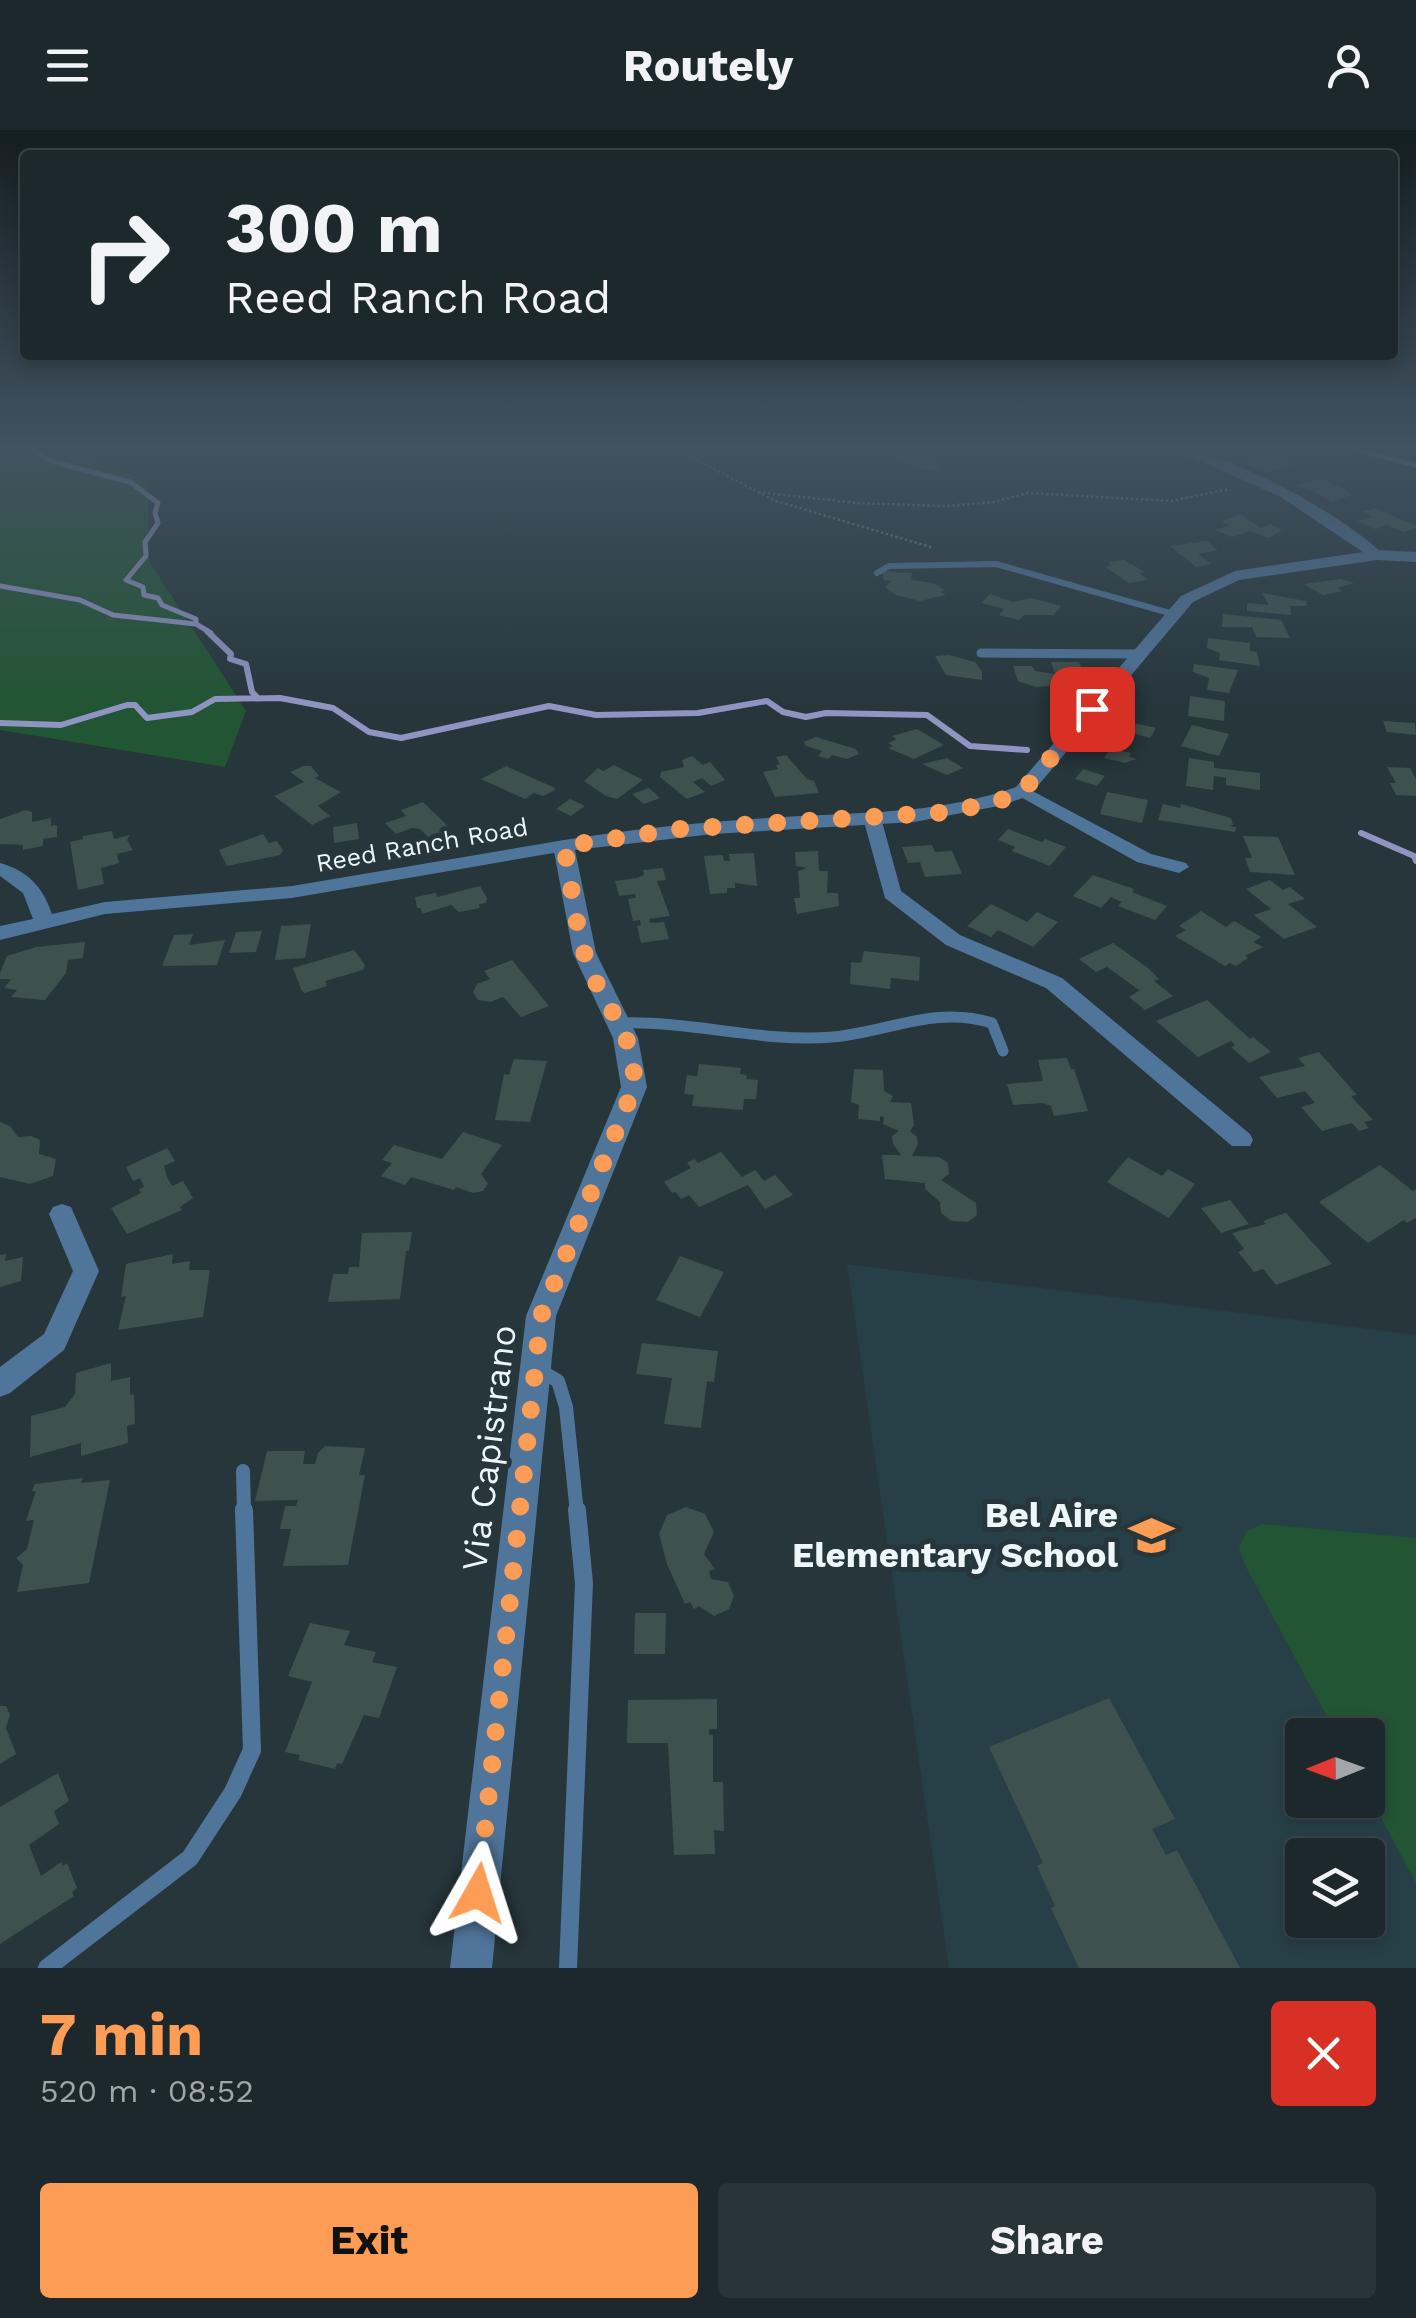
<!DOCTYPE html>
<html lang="en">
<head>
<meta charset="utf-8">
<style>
  body { margin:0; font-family:"Work Sans",sans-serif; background:#293438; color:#f1f3f6; height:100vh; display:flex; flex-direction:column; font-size:38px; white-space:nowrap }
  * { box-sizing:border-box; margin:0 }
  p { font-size:32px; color:#a0a6a9 }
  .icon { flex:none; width:55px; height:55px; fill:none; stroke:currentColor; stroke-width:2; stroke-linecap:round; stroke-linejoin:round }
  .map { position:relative; height:1838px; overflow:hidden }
  .details { display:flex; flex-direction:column; background:#1c282c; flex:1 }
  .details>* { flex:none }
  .guide { position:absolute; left:20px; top:20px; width:1378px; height:210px; border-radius:10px; box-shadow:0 5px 15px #0003,0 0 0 2px #3a4448; background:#1c282c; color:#f1f3f6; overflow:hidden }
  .needle { width:65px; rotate:269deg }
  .controls { position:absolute; left:1285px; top:1588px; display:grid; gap:20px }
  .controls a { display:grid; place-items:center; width:100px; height:100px; border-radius:10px; background:#1c282c; box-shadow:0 5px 15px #0003,0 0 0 2px #3a4448; font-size:50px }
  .pin { position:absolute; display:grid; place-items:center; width:85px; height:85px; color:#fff; margin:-42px; border-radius:20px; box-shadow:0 5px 15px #0006 }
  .me { position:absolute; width:110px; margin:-55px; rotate:6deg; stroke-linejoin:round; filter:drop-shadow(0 0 8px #0008) }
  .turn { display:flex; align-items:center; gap:35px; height:210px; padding:0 40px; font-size:45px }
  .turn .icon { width:130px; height:130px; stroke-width:2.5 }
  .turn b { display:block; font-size:70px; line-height:85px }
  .round { display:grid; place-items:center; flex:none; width:105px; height:105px; border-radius:10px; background:#293438 }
  .head { display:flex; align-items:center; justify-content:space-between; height:170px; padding:0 40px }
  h1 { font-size:60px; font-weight:700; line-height:75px; color:#fd9d55 }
  .primary-button { display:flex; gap:20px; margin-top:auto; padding:20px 40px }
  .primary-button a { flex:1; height:115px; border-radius:10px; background:#fd9d55; color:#111; font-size:40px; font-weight:700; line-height:115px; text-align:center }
  .primary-button a+a { background:#293438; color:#f1f3f6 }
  header { display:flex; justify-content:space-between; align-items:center; height:130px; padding:0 40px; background:#1c282c; font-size:45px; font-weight:700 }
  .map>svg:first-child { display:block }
  .built { fill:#274047; fill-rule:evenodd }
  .green { fill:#253 }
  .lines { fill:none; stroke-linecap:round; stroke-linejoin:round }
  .stream-far1 { stroke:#9094c3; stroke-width:5 }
  .stream { stroke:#9094c3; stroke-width:6 }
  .building { fill:#3f514e }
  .path { stroke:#717f83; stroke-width:2.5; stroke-dasharray:2.5 2.5; stroke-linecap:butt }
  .service-far4 { stroke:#50759b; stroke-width:6 }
  .service-far3 { stroke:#50759b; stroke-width:9 }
  .service-far2 { stroke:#50759b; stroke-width:11 }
  .service-far1 { stroke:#50759b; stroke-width:14 }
  .service { stroke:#50759b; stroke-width:18 }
  .minor { fill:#50759b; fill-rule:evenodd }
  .tertiary { fill:#50759b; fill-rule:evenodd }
  .route { stroke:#fd9d55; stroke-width:18; stroke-dasharray:0 32.4 }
  .labels { text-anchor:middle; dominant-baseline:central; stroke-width:10; stroke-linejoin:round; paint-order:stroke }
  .far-street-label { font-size:25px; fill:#edf7fa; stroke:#26363b }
  .near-street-label { font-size:35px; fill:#edf7fa; stroke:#26363b }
  .near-poi-label { font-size:35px; font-weight:bold; fill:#edf7fa; stroke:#26363b; text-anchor:end }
</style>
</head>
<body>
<header><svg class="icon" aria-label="menu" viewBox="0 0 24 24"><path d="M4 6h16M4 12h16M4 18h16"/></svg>Routely<svg class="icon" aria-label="person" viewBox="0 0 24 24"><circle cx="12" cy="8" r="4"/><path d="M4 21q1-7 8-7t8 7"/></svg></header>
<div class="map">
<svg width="1416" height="1838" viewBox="0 0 1416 1838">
  <rect width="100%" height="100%" fill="#26363b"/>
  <path class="built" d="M847 1134 1416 1205V1838H949ZM1302 1605H1368V1670H1302ZM1302 1725H1368V1790H1302Z"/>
  <path class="green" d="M0 320H71L148 352 149 431 246 581 225 637 0 600Z
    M1262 1394 1416 1408V1753L1368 1663V1605H1337L1246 1437 1239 1419 1246 1402Z"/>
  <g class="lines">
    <path class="stream-far1" d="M33 320 50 331 130 352 158 373 155 383 158 393 145 412 146 426 126 450 143 457 144 465 158 468 162 475 196 489V494
      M1359 320 1416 335
      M0 456 80 470 113 485 196 494 211 503"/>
    <path class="stream" d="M207 501 231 524 230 529 246 534 252 562 257 567
      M0 593 61 595 127 575H135L147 588 192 582 215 569 280 568 333 578 369 602 401 608 549 576 596 585 698 583 767 571 783 582 806 587 826 583 927 585 970 616 1027 620
      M1361 703 1414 726 1416 731"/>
  </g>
  <path class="building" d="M926 320 932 333 941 338 937 341 916 340 910 333H900L893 321Z
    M1261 322 1296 336 1265 342 1245 334 1252 332 1246 327Z
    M1322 349 1344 359 1352 365 1332 372 1309 359 1293 356Z
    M1376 378 1416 396V398L1404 402 1387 395 1374 399 1357 391 1371 387 1362 382Z
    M1240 384 1261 398 1270 394 1282 400 1269 408 1250 401 1232 407 1216 400 1230 395 1221 392Z
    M1207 411 1218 420 1198 424 1211 434 1196 437 1170 416Z
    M1124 430 1145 442 1140 443 1148 450 1129 453 1105 437 1112 436 1108 432Z
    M882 441 912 443 911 450 933 453 945 460 940 462 946 465 920 471 896 465 885 457 891 451 884 450Z
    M1341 449 1354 453 1337 458 1342 461 1323 465 1304 454Z
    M1262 463 1306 471 1307 476H1290L1291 485 1247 481V473L1269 475Z
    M990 464 1013 472 1031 468 1061 476 1054 485H1024L1019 490 999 485 1004 479 981 473Z
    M1223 484 1281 490 1290 508 1256 507 1252 497H1222Z
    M1208 508 1250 513V521L1257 522 1260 536 1219 530 1220 523 1207 518Z
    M949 525 975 532 982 541V550L946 545 935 526Z
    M1051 532H1079L1083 541H1076L1078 546 1071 550 1072 554 1036 557 1018 551 1013 536H1032L1035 541 1055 544Z
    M1194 534 1238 540 1229 563 1207 560 1209 548 1193 542Z
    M1190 566 1225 571 1224 591 1188 586Z
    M1383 591 1415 593 1416 605 1387 602Z
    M1134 593 1156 598 1150 608 1129 602Z
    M1192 595 1229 604 1219 626 1181 616Z
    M917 599 944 615 914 629 888 618 893 616 888 613 897 609 892 606Z
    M816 607 856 619 859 624 847 629 832 625 828 629 818 626 822 621 806 616 804 612Z
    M1111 618 1131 623 1129 627 1136 629 1125 633 1104 628Z
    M786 625 807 649 814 651 819 663 775 667 763 642 778 639 776 635 780 634 776 627Z
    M692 626 703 635 710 632 725 650 711 656 702 648 693 652 705 662 687 669 660 647 661 642 684 637 682 630Z
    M947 628 963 638 947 645 922 634Z
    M1189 628 1214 632V638L1260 643V660L1226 655V648L1214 646 1213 660 1186 656Z
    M614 635 643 650 617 669 606 666 584 651 598 638 603 641Z
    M303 636H311L319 646 315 648 341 662 318 676 330 686 312 695 274 666 304 652 290 642Z
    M506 636 555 658V660L543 666 534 663 525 669 481 649Z
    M1387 637 1410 638 1416 649V666L1396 665 1390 653H1396Z
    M1083 639 1105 646 1097 656 1075 649Z
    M649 658 660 668 644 674 632 664Z
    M1107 662 1148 670 1142 693 1100 684Z
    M570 669 585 676 571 686 556 679Z
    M423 672 452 700 430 709 420 699 412 698 396 704 385 693 406 686 401 680Z
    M1163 674 1180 678 1181 674 1231 688 1233 695 1229 696 1236 697 1235 702 1158 690Z
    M26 680 32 682V692L51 688V696L57 695V707L43 709V716L23 720V715L0 714V689Z
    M357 693 359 709 334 713 333 697Z
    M1008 699 1042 712 1045 709 1066 717 1050 736 1012 721 1015 717 998 710Z
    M112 701 114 709 130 705 127 710 133 720 117 724 119 733 101 738 104 754 78 760 70 712 83 709V706Z
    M263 704 269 713 277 711 283 721 280 725 227 736 219 720Z
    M1243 706 1278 707 1295 745 1250 742 1245 728H1252Z
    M932 715 935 722 952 721 962 744 925 747 920 732 908 733 902 717Z
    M818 721 819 741H828L827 763H838L839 776 797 784 794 768H800L798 741 807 738 796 736 795 722Z
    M754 723 757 756 735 753V758H727V763L710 764 704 726 723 725 724 731H730L729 724Z
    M663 738 666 750 657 751 670 786 649 789 650 793 664 792 669 809 641 813 637 796 641 795 640 790 633 791 628 769 636 768 635 764 619 766 615 751 637 748 644 745 643 740Z
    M1093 745 1134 759 1132 762 1167 776 1155 790 1118 776 1122 772 1111 767 1101 778 1073 766Z
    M1270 750 1283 760 1290 757 1305 769 1288 774 1317 797 1284 809 1254 785 1271 779 1246 759Z
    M480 756 487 768 486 773 479 774 480 778 459 782 451 775 422 784 421 778H417L415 767 436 763 437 767Z
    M991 774 1027 792 1037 782 1058 792 1033 817 998 800 991 807 967 796Z
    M1201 781 1226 797 1234 791 1261 807 1253 812 1263 817 1245 826 1248 828 1236 836 1230 833 1225 836 1175 806 1186 800 1179 796Z
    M311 794 305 828 275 830 281 796Z
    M262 801 256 822 229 823 236 802Z
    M193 804 189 815 225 810 217 835 162 836 174 805Z
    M85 812 83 828 68 830 66 843 45 870 11 867 17 860 4 858 11 849H0V843L7 826 36 817Z
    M1113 813 1148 838 1159 849 1154 851 1173 866 1145 880 1129 867 1143 858 1139 860 1107 837 1096 842 1079 829Z
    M354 820 365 835 363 840 325 851 327 856 304 863 301 859 293 838Z
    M864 821 920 827 919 851 891 848 890 859 850 854 851 832 861 833Z
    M512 830 549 876 521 887 503 867 490 872 478 870 473 862 477 854 490 849 484 841Z
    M1207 870 1250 909 1253 907 1271 922 1249 933 1231 917 1235 915 1231 911 1198 927 1156 891Z
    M1319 922 1357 965 1351 966 1373 990 1364 992 1369 998 1359 1001 1352 993 1322 1001 1301 977 1315 973 1305 961 1277 968 1259 947 1305 936 1298 928Z
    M1067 928 1071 939H1074L1088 981 1054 986 1051 976 1043 973 1013 975 1007 954 1043 951 1038 930Z
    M514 929 547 931 530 992 495 990 504 944 509 945Z
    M699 934 741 938 740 944 747 945 746 949 758 950 756 969H744L743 980 692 976 694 965 684 964 687 945 697 946Z
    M854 939 883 940 884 961 893 966 890 972 911 973 914 995 910 1001 917 1007 918 1014 912 1026 939 1027 948 1033 949 1044 941 1050 976 1073 977 1085 968 1092 952 1091 941 1083 940 1072 925 1059V1053L885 1049 882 1025H901L893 1014 892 1006 899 1001 883 994 884 987 880 986V991L858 989 859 975 851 972Z
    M0 992 10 996 18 1007 31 1006 40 1010 39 1024 56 1029 53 1046 30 1054 0 1047Z
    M463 1002 502 1015 481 1044 488 1054 483 1061 473 1063 456 1057 454 1060 411 1047 405 1055 381 1046 392 1033 382 1030 394 1015 442 1029Z
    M167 1018 175 1031 164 1036 167 1047 172 1056 183 1051 193 1068 180 1077 182 1080 127 1104 111 1078 141 1063 139 1059 144 1057 140 1048 133 1051 126 1037Z
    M721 1022 742 1047 755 1040 764 1051 775 1045 793 1065 765 1079 748 1055 699 1077 689 1065 681 1069 676 1062 672 1063 664 1052 691 1038 687 1033 694 1029 698 1033Z
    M1128 1027 1162 1046 1168 1039 1195 1054 1169 1088 1107 1052Z
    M1380 1035 1413 1061 1416 1059V1088L1407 1093 1404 1090 1368 1113 1319 1072Z
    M1230 1070 1249 1094 1221 1103 1201 1078Z
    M1286 1083 1332 1134 1276 1155 1263 1139 1254 1142 1238 1122 1244 1119 1232 1103 1266 1094 1263 1091Z
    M412 1102 409 1121H406L400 1169 328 1172 333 1144H348L349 1137H359L362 1103Z
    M6 1124 5 1131 23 1127 21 1151 0 1157V1125Z
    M173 1124 172 1134 190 1131 189 1140H210L203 1187 118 1200 126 1166 121 1167 126 1134Z
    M680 1126 724 1142 700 1187 656 1170Z
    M642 1213 718 1221 714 1252 707 1251 701 1298 664 1294 672 1248 636 1244Z
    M111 1233V1251L130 1247V1265L134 1264 135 1294 127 1296 128 1313 81 1326V1313L30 1327 31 1286 65 1277 75 1264 76 1243Z
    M325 1316 365 1318 359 1345H365L348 1435 283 1436 291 1399H280L285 1376H296L298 1370 255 1371 267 1321H305L303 1334H315L318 1323Z
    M83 1348 81 1353 110 1350 89 1453 17 1462 23 1435 16 1428 27 1419 34 1390 26 1391 36 1361H32L35 1354Z
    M686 1377 705 1384 714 1402 704 1424 715 1439 709 1441 711 1449 728 1452 734 1466 729 1479 714 1486 699 1476 694 1479 690 1472 685 1474 667 1434 659 1404 667 1385Z
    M635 1483H666L665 1524H634Z
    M310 1493 350 1501 344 1515 376 1522 372 1532 397 1537 379 1588 364 1585 342 1634 337 1633 335 1639 298 1630 300 1625 285 1622 312 1552 288 1546Z
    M1109 1568 1175 1689 1152 1699 1166 1725 1177 1720 1240 1838H1079L1051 1778 1055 1776 1037 1736 1043 1733 989 1617Z
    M717 1569V1599H709V1605H713V1652H723L724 1701 714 1700 715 1724 674 1725 668 1613H627L628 1570Z
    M0 1576H6L10 1585 6 1598 16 1624 0 1634Z
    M58 1643 69 1671 54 1681 59 1694 29 1715 41 1746 61 1732 63 1736 67 1733 77 1758 72 1762 74 1766 0 1814V1677Z"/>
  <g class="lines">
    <path class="path" d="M678 320 773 370 934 418
      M758 362 856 373 946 376 994 372 1028 363 1171 371 1229 359"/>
    <path class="service-far4" d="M877 443 889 436 996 434 1173 484"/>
    <path class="service-far3" d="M981 523 1139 524"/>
    <path class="service-far2" d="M618 893C690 890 761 913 833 907 889 902 935 875 992 893L1003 921"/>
    <path class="service-far1" d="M539 1240 558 1251 566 1277 577 1383
      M243 1341 244 1383"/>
    <path class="service" d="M47 1838 190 1728 233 1662 252 1620 244 1380
      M568 1838 584 1453 577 1380"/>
    <path class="minor" d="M1175 320C1227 319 1347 388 1384 425L1372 428 1279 366Z
      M1023 656 1151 724 1186 733 1189 737 1179 743 1137 732 1017 665 1014 661Z
      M872 682 881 688 901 761 960 805 1062 848 1250 1004 1253 1010 1250 1016H1232L1046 858 946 815 885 768 863 688Z
      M564 710 573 716 571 720 292 768 105 784 0 810V796L33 789 23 763 0 746V733C28 741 43 757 52 784L105 772 292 756Z
      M62 1074 71 1077 99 1141 64 1220 10 1263 0 1267V1237L44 1204 73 1141 49 1084 53 1077Z"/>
    <path class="tertiary" d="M1377 420 1416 422V432L1377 430 1239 450 1193 472 1030 665 1004 675 914 692 713 704 575 720 596 823 638 908 647 957 556 1186 492 1838H450L526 1186 621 957 613 908 573 823 553 716 564 710C643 697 723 690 802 686 875 682 946 682 1016 657L1181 466 1235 441Z"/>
  </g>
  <linearGradient id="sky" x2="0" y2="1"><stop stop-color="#151e20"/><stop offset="0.55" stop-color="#415260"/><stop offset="1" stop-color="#415260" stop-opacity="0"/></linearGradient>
  <rect width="1416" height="577" fill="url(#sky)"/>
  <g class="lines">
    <path class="route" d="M478 1763 541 1186 634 957C636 903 608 884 589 837 575 800 572 755 564 716L679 699 950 682 1001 670 1023 661 1092 579"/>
  </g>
  <defs>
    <symbol id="school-bare" viewBox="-9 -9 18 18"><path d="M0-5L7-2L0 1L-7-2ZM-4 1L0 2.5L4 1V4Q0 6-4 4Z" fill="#fd9d55" stroke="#26363b" stroke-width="2.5" paint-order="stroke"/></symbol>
  </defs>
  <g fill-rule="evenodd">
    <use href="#school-bare" x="1120" y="1374" width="63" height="63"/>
  </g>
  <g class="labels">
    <g class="far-street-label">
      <text transform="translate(422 715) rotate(-10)">Reed Ranch Road</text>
    </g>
    <g class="near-street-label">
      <text transform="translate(489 1318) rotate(-83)">Via Capistrano</text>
    </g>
    <g class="near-poi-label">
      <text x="1118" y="1385">Bel Aire<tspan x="1118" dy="40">Elementary School</tspan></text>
    </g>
  </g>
</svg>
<div class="controls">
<a><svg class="needle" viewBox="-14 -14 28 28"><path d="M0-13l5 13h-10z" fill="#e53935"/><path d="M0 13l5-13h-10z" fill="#a0a6a9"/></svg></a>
<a><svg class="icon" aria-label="layers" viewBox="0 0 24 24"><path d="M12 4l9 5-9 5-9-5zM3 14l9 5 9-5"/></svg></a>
</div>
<div class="pin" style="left:1092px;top:579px;background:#d93025"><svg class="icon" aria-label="arrive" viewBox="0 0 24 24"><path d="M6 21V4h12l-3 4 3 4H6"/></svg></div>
<svg class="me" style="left:478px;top:1763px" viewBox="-20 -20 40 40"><path d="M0-17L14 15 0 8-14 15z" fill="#fd9d55" stroke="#fff" stroke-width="4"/></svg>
<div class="guide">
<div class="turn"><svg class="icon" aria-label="right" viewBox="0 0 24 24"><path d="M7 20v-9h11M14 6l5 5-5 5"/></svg><div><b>300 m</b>Reed Ranch Road</div></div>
</div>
</div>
<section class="details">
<div class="head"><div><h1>7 min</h1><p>520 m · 08:52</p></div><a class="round" style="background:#d93025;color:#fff"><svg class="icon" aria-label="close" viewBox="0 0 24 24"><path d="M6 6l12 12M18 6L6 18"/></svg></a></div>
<div class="primary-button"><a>Exit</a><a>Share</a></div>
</section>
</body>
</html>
